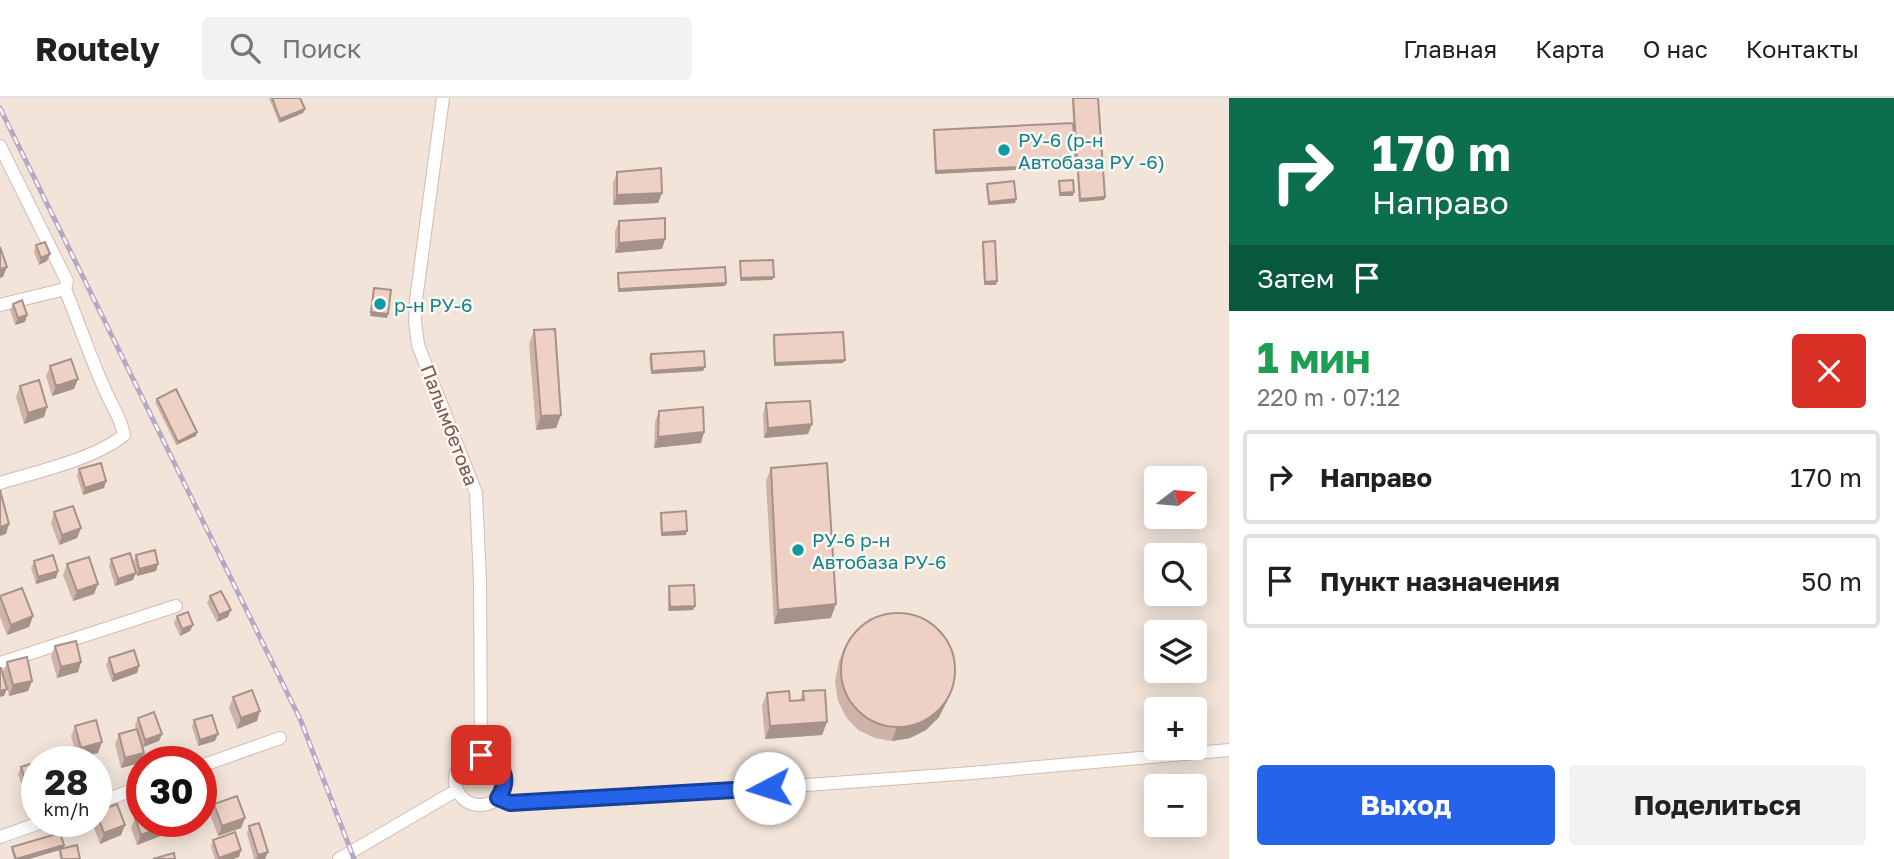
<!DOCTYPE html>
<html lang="ru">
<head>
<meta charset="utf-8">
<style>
  body { margin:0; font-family:"Golos Text",sans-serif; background:#f2f2f2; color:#202124; height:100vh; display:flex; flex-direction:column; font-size:26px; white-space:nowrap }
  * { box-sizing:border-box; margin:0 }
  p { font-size:23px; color:#757577 }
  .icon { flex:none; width:38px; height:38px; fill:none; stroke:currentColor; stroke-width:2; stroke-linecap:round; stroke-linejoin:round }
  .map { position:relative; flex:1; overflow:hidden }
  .panel { display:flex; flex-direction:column; background:#fff; width:665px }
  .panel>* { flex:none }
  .guide { background:#0b6e4f; color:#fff; overflow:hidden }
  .needle { width:46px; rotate:74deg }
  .controls { position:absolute; left:1144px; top:368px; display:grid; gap:14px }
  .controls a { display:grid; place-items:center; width:63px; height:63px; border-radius:7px; background:#fff; box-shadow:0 4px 18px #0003; font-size:35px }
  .speed { position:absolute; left:21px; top:648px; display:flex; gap:14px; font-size:35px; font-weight:700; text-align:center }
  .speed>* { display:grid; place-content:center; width:91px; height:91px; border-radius:50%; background:#fff; box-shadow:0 4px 18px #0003; line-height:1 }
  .speed small { font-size:18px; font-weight:400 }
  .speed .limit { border:10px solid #d22; background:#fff; color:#111 }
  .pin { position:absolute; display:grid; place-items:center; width:60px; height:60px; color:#fff; margin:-30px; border-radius:14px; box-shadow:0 4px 10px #0006 }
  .me { position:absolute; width:77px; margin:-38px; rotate:265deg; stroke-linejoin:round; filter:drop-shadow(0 0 5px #0008) }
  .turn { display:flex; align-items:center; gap:24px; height:147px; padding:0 28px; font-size:32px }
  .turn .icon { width:91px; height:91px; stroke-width:2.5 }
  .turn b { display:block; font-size:49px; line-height:60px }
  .then { display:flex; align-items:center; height:66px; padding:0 28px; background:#0003; gap:14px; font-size:26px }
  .round { display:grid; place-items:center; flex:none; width:74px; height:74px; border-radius:7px; background:#f2f2f2 }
  .summary { display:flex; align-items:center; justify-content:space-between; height:119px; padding:0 28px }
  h1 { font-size:42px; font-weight:700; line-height:52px; color:#1e9e55 }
  .button { display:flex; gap:14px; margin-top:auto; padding:14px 28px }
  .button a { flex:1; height:80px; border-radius:7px; background:#2563eb; color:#fff; font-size:28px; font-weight:700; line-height:80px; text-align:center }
  .button a+a { background:#f2f2f2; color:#202124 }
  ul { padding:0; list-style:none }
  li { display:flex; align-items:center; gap:21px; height:94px; margin:0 14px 10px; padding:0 14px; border:4px solid #e0e0e0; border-radius:7px }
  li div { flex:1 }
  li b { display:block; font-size:26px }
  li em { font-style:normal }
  header { display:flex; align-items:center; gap:42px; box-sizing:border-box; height:98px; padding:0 35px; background:#fff; border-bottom:2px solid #e0e0e0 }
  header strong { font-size:33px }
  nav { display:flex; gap:38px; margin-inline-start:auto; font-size:24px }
  .search { width:490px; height:63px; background:#f2f2f2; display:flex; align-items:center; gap:18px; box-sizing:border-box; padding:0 24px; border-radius:7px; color:#757577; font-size:26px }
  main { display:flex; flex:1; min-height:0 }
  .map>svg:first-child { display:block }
  .residential { fill:#f2e4d9; fill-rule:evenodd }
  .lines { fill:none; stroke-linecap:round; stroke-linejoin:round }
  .minor-casing { stroke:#cfbcb3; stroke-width:14 }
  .minor { stroke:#fff; stroke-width:12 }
  .rail-casing { stroke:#b4a8c5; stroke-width:5 }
  .rail { stroke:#fef7f0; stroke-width:2.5; stroke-dasharray:8; stroke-linecap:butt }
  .wall { fill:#cdb3a9 }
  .shaded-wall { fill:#a79289 }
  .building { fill:#eed0c4; stroke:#a79289; stroke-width:2 }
  .route-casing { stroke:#184099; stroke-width:18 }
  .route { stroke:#2563eb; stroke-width:12 }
  .culture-dot { fill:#0f9aa8; stroke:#fef7f0; stroke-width:2.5 }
  .labels { text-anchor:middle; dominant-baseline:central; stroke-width:5; stroke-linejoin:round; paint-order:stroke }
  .culture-label { font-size:19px; fill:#0d838f; stroke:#fef7f0; text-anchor:start }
  .street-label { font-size:19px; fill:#74584f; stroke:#fef7f0 }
</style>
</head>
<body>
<header>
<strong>Routely</strong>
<div class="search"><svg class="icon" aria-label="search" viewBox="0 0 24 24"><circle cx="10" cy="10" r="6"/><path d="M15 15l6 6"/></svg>Поиск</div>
<nav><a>Главная</a><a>Карта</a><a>О нас</a><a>Контакты</a></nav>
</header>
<main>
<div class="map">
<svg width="1229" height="761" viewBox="0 0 1229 761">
  <rect width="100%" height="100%" fill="#fbf2ea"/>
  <path class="residential" d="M0 0H1229V761H0ZM1157 380H1195V418H1157ZM1157 457H1195V495H1157ZM1157 534H1195V572H1157ZM1157 611H1195V649H1157ZM37 663H96V723H37ZM142 663H201V723H142ZM1157 688H1195V726H1157Z"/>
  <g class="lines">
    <defs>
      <path id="minor" d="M443 0 416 202 415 223 418 247 476 395 480 482 481 657
        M0 48 67 183 65 191
        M0 207 65 191C79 225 90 259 105 292 112 308 121 320 124 337 95 361 36 374 0 385
        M0 565 176 508
        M455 682a25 25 0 1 1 50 0a25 25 0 1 1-50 0Z
        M201 668 280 640
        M498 700 510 705 725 693 972 675 1229 652
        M96 705 142 689
        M0 739 45 723
        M339 761 457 692"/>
    </defs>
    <use href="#minor" class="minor-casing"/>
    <use href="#minor" class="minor"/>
    <defs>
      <path id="rail" d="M0 10 301 623 354 761"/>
    </defs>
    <use href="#rail" class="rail-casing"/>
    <use href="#rail" class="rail"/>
  </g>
  <path class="wall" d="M269 0H300L305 11 303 15 279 25Z
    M1072 0H1098L1105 99 1104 102 1079 104 1074 29V69L935 76 933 35 934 32 1073 25Z
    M617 74 662 95 658 105 613 107V85Z
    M987 86 1015 105 988 107 986 89Z
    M619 123 665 141 662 151 615 155V133Z
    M983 144 997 183 996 187H984L982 147Z
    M36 147 50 156 47 163 39 167 34 154Z
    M618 175 726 185 725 188 618 194 617 178Z
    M13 206 27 217 25 224 15 227 10 212Z
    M534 232 561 317 556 330 536 332 529 246Z
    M774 237 843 265 774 268 773 240Z
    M651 256 703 273 651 276 649 260Z
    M50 268 78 281 74 291 52 298 46 278Z
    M20 288 47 309 44 319 24 326 16 299Z
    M157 301 197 334 196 338 176 347 155 304Z
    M766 305 812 326 808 336 764 340 763 316Z
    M659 313 704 334 701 345 654 350 655 324Z
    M771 370 831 520 774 526 766 383Z
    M79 371 106 383 104 390 83 397 77 378Z
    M54 414 81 430 77 440 59 447 51 425Z
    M661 415 686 437 661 438 660 418Z
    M136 457 158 466 156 473 137 478 133 464Z
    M111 461 133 482 115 488 109 468Z
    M34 463 58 473 56 480 36 486 31 470Z
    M67 466 94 496 73 503 63 477Z
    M669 488 695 508 693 512 668 513V491Z
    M0 498 33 518 29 529 7 537 0 519Z
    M210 498 228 519 217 524 207 505Z
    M177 518 193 527 190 533 180 538 174 525Z
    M55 548 81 564 78 574 57 580 51 558Z
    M844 550 952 590 947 603 939 619 926 632 910 640 892 643 875 640 858 632 846 619 838 603 835 583 839 563Z
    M109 560 139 568 137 575 112 584 106 567Z
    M7 564 32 583 28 593 9 598 3 574Z
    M803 593 827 624 822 637 765 641 762 608 767 595 790 603 800 602Z
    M233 599 257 623 237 631 229 610Z
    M138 620 162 636 159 643 143 649 140 641 144 655 140 665 121 670 115 646 119 636 136 631 135 627Z
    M194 622 215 643 198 648 192 629Z
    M75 628 98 655 77 660 71 638Z
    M21 669 37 686V704L29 707 18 676Z
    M214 706 245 720 241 730 218 738 210 716Z
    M96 714 125 727 121 737 100 746 92 724V723H96Z
    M135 720 163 737 137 747 131 730Z
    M249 728 268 754 265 761H254L247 735Z
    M213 742 241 752 239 759 233 761H215L211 749Z
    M12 749 63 751 80 761H60L59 755 60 752 29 761H14L11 752Z"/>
  <path class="shaded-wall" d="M305 11 303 15 279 25 280 21Z
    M1076 66 1074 69 935 76 936 73Z
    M1074 94 1073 98H1059L1060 95Z
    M662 95 658 105 613 107 617 97Z
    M1105 99 1104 102 1079 104 1080 101Z
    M1016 101 1015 105 988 107 989 104Z
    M665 141 662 151 615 155 619 145Z
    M50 156 47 163 39 167 41 160Z
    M7 169 3 179 0 180V171Z
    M774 179 772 182 740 183 741 180Z
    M997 183 996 187H984L985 184Z
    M726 185 725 188 618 194 619 191Z
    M371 214 388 216 387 220 370 218Z
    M27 217 25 224 15 227 18 220Z
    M845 262 843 265 774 268 775 265Z
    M705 269 703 273 651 276 652 273Z
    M78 281 74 291 52 298 56 288Z
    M47 309 44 319 24 326 28 315Z
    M561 317 556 330 536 332 541 318Z
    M812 326 808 336 764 340 768 330Z
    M197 334 196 338 176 347 178 344Z
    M704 334 701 345 654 350 658 339Z
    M106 383 104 390 83 397 85 390Z
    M9 426 6 436 0 438V429Z
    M81 430 77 440 59 447 62 437Z
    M687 433 686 437 661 438 662 435Z
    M158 466 156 473 137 478 139 471Z
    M58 473 56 480 36 486 38 479Z
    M136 475 133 482 115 488 118 481Z
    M98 486 94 496 73 503 77 493Z
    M836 506 831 520 774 526 778 512Z
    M695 508 693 512 668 513 670 509Z
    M231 512 228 519 217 524 219 517Z
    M33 518 29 529 7 537 11 527Z
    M193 527 190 533 180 538 182 531Z
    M81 564 78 574 57 580 61 569Z
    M139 568 137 575 112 584 114 577Z
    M32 583 28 593 9 598 13 587Z
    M952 590 947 603 939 619 926 632 910 640 892 643 897 629Z
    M7 591 4 598 0 599V593Z
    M260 613 257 623 237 631 241 620Z
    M827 624 822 637 765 641 770 628Z
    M162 636 159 643 143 649 145 642Z
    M218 636 215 643 198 648 200 642Z
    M102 644 98 655 77 660 81 650Z
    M144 655 140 665 121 670 125 660Z
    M37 698V704L29 707 31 700Z
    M245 720 241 730 218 738 222 728Z
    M125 727 121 737 100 746 104 735Z
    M167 727 163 737 137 747 141 737Z
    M64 747 63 751 29 761H18Z
    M241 752 239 759 233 761H219V760Z
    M268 754 265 761H256L258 757Z"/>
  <path class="building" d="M272 0H300L305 11 280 21Z
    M1073 0H1098L1105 99 1080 101Z
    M1073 25 1076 66 936 73 934 32Z
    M661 70 662 95 617 97V74Z
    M1073 82 1074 94 1060 95 1059 83Z
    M1014 83 1016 101 989 104 987 86Z
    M665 120V141L619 145V123Z
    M995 143 997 183 985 184 983 144Z
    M45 144 50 156 41 160 36 147Z
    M0 149 7 169 0 171Z
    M773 162 774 179 741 180 740 163Z
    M725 169 726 185 619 191 618 175Z
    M374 190 391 192 388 216 371 214Z
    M22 202 27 217 18 220 13 206Z
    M555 231 561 317 541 318 534 232Z
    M843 234 845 262 775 265 774 237Z
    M704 253 705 269 652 273 651 256Z
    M71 261 78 281 56 288 50 268Z
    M39 282 47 309 28 315 20 288Z
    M176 291 197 334 178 344 157 301Z
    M810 303 812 326 768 330 766 305Z
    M703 309 704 334 658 339 659 313Z
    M101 365 106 383 85 390 79 371Z
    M827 365 836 506 778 512 771 370Z
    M0 392 9 426 0 429Z
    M73 408 81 430 62 437 54 414Z
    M686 413 687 433 662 435 661 415Z
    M155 452 158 466 139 471 136 457Z
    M130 455 136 475 118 481 111 461Z
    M53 457 58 473 38 479 34 463Z
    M89 459 98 486 77 493 67 466Z
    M694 487 695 508 670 509 669 488Z
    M22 490 33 518 11 527 0 498Z
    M221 493 231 512 219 517 210 498Z
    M188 514 193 527 182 531 177 518Z
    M841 572a57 57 0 1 1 114 0a57 57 0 1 1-114 0Z
    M76 543 81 564 61 569 55 548Z
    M134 552 139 568 114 577 109 560Z
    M27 559 32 583 13 587 7 564Z
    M0 570H1L7 591 0 593Z
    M252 592 260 613 241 620 233 599Z
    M825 592 827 624 770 628 767 595 789 593 790 603 804 602 803 593Z
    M154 614 162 636 145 642 138 620Z
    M212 617 218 636 200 642 194 622Z
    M96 622 102 644 81 650 75 628Z
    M137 631 144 655 125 660 119 636Z
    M30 666 37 686V698L31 700 21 669Z
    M237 698 245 720 222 728 214 706Z
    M117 706 125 727 104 735 96 714Z
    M142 717V723H165L167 727 141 737 135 720Z
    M259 725 268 754 258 757 249 728Z
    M235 734 241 752 219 760 213 742Z
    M60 735 64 747 16 761 12 749Z
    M77 747 80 761H62L60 751Z
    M174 755 175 761H153Z"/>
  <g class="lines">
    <defs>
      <path id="route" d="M481 657C503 662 511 681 498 700L510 705 769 690"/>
    </defs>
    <use href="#route" class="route-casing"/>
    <use href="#route" class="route"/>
  </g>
  <g class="culture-dot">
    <circle cx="1004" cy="52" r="7"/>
    <circle cx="380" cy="206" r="7"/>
    <circle cx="798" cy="452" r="7"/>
  </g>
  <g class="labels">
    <g class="culture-label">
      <text x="1018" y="41">РУ-6 (р-н<tspan x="1018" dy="22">Автобаза РУ -6)</tspan></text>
      <text x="394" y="206">р-н РУ-6</text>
      <text x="812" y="441">РУ-6 р-н<tspan x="812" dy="22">Автобаза РУ-6</tspan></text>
    </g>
    <g class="street-label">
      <text transform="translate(450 327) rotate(69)">Палымбетова</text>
    </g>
  </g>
</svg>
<div class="controls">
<a><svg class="needle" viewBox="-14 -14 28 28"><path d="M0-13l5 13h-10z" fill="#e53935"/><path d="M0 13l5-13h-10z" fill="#757577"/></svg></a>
<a><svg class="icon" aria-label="search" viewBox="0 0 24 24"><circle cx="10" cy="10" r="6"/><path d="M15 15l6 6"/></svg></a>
<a><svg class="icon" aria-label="layers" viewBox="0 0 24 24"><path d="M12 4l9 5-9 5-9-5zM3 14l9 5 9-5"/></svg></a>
<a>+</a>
<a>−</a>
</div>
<div class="speed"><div>28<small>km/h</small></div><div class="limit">30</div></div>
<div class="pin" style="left:481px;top:657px;background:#d93025"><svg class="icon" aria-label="arrive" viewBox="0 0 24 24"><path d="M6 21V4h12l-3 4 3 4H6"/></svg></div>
<svg class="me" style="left:769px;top:690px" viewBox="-20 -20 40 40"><circle r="19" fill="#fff"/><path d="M0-13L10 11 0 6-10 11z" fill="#2563eb"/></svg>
</div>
<section class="panel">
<div class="guide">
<div class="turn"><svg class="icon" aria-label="right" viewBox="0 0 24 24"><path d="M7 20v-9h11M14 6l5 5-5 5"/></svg><div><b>170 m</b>Направо</div></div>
<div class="then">Затем<svg class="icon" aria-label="arrive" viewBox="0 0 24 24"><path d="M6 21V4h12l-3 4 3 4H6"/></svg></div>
</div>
<div class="summary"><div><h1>1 мин</h1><p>220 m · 07:12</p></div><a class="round" style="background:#d93025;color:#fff"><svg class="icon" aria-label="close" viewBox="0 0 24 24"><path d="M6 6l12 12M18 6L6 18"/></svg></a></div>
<ul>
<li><svg class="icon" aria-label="right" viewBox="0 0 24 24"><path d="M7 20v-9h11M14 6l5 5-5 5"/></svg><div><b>Направо</b></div><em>170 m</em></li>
<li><svg class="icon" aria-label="arrive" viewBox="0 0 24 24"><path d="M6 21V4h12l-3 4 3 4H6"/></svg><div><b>Пункт назначения</b></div><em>50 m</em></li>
</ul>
<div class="button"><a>Выход</a><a>Поделиться</a></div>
</section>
</main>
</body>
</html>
